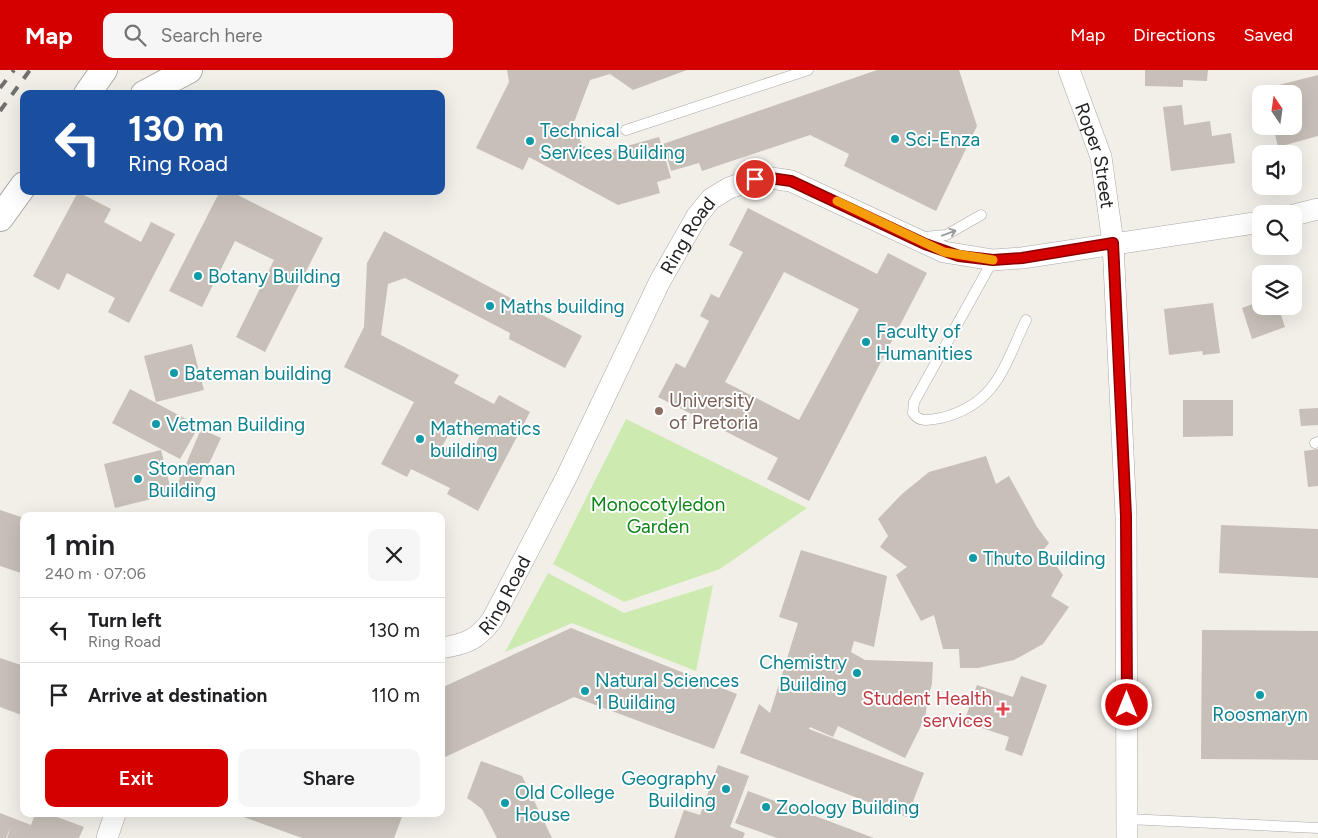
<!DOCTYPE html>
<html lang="en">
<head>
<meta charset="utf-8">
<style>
  body { margin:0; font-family:Figtree,sans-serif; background:#f6f6f6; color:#202124; height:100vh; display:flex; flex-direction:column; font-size:19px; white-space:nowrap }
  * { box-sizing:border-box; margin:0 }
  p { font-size:16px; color:#757577 }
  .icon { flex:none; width:28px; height:28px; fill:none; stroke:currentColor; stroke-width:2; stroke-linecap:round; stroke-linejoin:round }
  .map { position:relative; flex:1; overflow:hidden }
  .side { position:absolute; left:20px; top:442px; width:425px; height:305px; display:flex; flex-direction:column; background:#fff; border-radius:10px; box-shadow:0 5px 20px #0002 }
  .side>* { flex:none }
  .top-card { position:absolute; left:20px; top:20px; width:425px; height:105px; border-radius:10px; box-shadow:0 5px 20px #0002; background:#1a4fa0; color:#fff; overflow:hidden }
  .needle { width:32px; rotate:347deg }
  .controls { position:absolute; left:1252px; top:15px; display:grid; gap:10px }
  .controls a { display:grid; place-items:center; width:50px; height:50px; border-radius:10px; background:#fff; box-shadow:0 5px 20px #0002; font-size:25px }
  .pin { position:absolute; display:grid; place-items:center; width:42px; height:42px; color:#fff; margin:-21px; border:2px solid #fff; border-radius:50%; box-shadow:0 1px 5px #0007 }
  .me { position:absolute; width:55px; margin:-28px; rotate:0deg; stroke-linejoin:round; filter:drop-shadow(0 0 4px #0008) }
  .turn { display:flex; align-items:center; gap:18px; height:105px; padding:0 25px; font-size:22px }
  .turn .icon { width:65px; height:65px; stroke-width:2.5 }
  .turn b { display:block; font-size:35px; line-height:42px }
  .round { display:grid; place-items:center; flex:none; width:52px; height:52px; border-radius:10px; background:#f6f6f6 }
  .overview { display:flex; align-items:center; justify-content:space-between; height:85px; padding:0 25px }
  h1 { font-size:30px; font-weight:600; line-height:38px }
  .action { display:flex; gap:10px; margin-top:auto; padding:10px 25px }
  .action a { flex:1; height:58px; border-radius:10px; background:#d40000; color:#fff; font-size:20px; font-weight:600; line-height:58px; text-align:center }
  .action a+a { background:#f6f6f6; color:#202124 }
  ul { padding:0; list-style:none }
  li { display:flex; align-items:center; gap:15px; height:65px; padding:0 25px; border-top:1px solid #e0e0e0 }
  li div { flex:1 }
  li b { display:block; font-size:19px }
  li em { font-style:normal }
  header { display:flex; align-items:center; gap:30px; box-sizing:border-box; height:70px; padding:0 25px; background:#d40000; color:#fff }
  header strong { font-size:24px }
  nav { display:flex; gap:28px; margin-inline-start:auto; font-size:18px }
  .search { width:350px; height:45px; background:#f6f6f6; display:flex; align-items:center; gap:12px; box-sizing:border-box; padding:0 18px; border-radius:10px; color:#757577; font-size:19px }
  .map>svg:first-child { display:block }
  .grass { fill:#cdebb0 }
  .building { fill:#c7bfb8; fill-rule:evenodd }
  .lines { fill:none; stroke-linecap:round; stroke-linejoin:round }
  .service-casing { stroke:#a9a9a9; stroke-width:11 }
  .minor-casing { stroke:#a9a9a9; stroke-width:22 }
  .tertiary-casing { stroke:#a9a9a9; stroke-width:28 }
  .service { stroke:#fff; stroke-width:10 }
  .minor { stroke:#fff; stroke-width:21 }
  .tertiary { stroke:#fff; stroke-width:26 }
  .rail { stroke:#707070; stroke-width:4; stroke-dasharray:10 10; stroke-linecap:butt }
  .oneway { stroke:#9c9c9c }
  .route-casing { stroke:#8a0000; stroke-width:12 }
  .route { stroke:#d40000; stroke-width:9 }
  .slow { stroke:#f59e0b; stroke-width:9 }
  .culture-dot { fill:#0f9aa8; stroke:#fff; stroke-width:2 }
  .education-dot { fill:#8d6e63; stroke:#fff; stroke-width:2 }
  .health-dot { fill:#e0444e; stroke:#fff; stroke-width:2 }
  .labels { text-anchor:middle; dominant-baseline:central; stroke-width:4; stroke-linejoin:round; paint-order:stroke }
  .culture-label { font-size:19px; fill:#0d838f; stroke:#fff; text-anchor:start }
  .street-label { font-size:19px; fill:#222; stroke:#fff }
  .education-label { font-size:19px; fill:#785e54; stroke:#fff; text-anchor:start }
  .park-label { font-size:19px; fill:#0c8416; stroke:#fff }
  .health-label { font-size:19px; fill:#be3a42; stroke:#fff; text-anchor:end }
</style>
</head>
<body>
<header>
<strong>Map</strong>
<div class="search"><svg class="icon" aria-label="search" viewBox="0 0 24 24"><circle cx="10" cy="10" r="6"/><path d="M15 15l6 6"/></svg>Search here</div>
<nav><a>Map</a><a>Directions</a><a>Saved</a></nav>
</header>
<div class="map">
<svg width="1318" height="768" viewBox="0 0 1318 768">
  <rect width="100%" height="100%" fill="#f2efe9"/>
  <path class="grass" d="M626 349 807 438 720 499 624 532 553 494Z
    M548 503 624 543 713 515 696 601 572 553 505 582Z"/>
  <path class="building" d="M507 0H687L633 20 610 4 590 10 573 55 583 76 602 83 659 67 671 108 657 112 660 123 618 135 529 87 523 100 476 78 509 12Z
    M877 0H959L977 56 936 141 844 96 849 84 810 65 702 101 699 93 671 101 663 74Z
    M1145 0H1208L1207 11 1183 10V17L1145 16Z
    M1318 5V66L1278 77 1273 56H1294V24H1265L1263 19Z
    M1182 35 1184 55 1210 51 1212 66 1231 63 1235 93 1171 101 1163 37Z
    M220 121H230L323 168 265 282 236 267 274 190 235 171 202 237 169 221Z
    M78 122 111 139 104 152 141 172 151 152 175 164 129 253 108 242 115 228 67 203 59 220 33 206Z
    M748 138 877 204 888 183 927 203 809 431 767 409 778 388 658 327 676 293 685 298 709 251 700 246 711 224 719 228 743 182 729 175ZM784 202 859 239 799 350 725 312Z
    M384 161 582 266 565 298 509 269 510 263 405 208 388 214 381 265 459 305 454 313 494 334 499 325 530 342 478 441 447 424 450 418 411 399 407 407 381 394 414 332 344 297 364 257 367 193ZM457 349 482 362 468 389 443 375Z
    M1261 231V236H1278L1285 257 1252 269 1242 238Z
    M1213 233 1220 283 1203 285 1202 281 1169 285 1164 239Z
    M192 274 204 320 156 332 144 286Z
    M130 319 199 356 180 389 112 353Z
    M1183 330H1233V366L1183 367Z
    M1318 338V355L1301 356 1299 339Z
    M201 359 221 368 193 428 175 420Z
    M1318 379V416L1308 417 1304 381Z
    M161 380 172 424 115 438 104 394Z
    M986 386 996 414 1009 406 1037 457 1049 473 1044 479 1063 505 1051 526 1069 537 1043 574 1014 590 978 598H960L959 579H943L934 545 921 551 896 505 907 497 880 477 888 466 878 449 902 424 929 402Z
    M0 440 24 448V504L0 496Z
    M1221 455 1318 459V508L1219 503Z
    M801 480 887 506 874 577 854 571 851 582 865 590 933 592 932 614 928 627 925 648 905 688 838 656 833 667 810 657 809 659 924 703 907 747 740 683 759 634 770 643 798 553 779 547Z
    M571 558 737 624 714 679 574 627 441 689V618Z
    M1202 560 1318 561V690L1201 689Z
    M0 588 24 596V646L0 637Z
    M1021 606 1047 615 1022 686 1005 680 1009 667 964 652 977 615 1013 627Z
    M481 691 522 706 552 768H497L482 739 467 728Z
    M718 695 749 706 730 757 745 763 743 768H674L684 740 700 745Z
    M748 721 874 768H777L735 753Z
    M0 743 31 755 35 744H49L84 757 79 768H7L11 756 6 768H0Z
    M235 744H379L387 747 388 744H403L394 768H302Z"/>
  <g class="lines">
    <defs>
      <path id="service" d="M626 60 808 0
        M924 167 946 165 981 145
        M993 190 914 332 913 343C920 353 929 350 941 348 997 334 1004 296 1026 250
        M1315 373 1318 372
        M1127 749 1318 758"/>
      <g id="minor">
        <path id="s1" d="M1069 0 1101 87 1113 173 1126 446 1127 768"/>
        <path d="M1294 145 1318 139"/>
        <path id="s2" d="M441 578C466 574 477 570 492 550L566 408 660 211 697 146 711 129 729 118 755 109 771 108 791 111 944 182 993 190 1022 188 1261 152"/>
        <path d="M107 768 115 744"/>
      </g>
      <path id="tertiary" d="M87 24 104 0
        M144 24 189 0
        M0 148 24 115"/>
    </defs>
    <use href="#service" class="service-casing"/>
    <use href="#minor" class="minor-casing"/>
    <use href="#tertiary" class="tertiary-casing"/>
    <use href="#service" class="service"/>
    <use href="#minor" class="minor"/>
    <use href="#tertiary" class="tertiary"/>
    <path class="rail" d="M0 18 14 0
      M0 41 30 0"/>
  </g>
  <defs><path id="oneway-shaft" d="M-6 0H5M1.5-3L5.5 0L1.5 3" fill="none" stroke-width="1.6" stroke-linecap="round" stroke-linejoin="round" transform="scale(1.25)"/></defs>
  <use class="oneway" href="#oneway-shaft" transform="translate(949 163) rotate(-20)"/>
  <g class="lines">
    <defs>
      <path id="route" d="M755 109 770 108 791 111 925 174 959 186 993 190 1022 188 1113 173 1126 446 1127 635"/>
    </defs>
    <use href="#route" class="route-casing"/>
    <use href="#route" class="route"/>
    <path class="slow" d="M837 131 944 182 993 190"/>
  </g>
  <g class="culture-dot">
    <circle cx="895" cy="69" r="5"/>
    <circle cx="530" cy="71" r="5"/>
    <circle cx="198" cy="206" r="5"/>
    <circle cx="490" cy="236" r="5"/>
    <circle cx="866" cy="272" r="5"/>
    <circle cx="174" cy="303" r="5"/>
    <circle cx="156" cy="354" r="5"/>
    <circle cx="420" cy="369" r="5"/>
    <circle cx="138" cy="409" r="5"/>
    <circle cx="973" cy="488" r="5"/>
    <circle cx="857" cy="603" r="5"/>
    <circle cx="585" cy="621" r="5"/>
    <circle cx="1260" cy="625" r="5"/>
    <circle cx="726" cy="719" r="5"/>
    <circle cx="505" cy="733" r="5"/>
    <circle cx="766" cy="737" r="5"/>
  </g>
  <circle class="education-dot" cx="659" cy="341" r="5"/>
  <path class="health-dot" d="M1000.5 631.5h5v5h5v5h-5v5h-5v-5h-5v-5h5z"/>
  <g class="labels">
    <g class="culture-label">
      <text x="540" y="60">Technical<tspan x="540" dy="22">Services Building</tspan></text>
      <text x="905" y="69">Sci-Enza</text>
      <text x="208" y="206">Botany Building</text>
      <text x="500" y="236">Maths building</text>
      <text x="876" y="261">Faculty of<tspan x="876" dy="22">Humanities</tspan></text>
      <text x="184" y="303">Bateman building</text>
      <text x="166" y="354">Vetman Building</text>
      <text x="430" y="358">Mathematics<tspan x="430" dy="22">building</tspan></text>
      <text x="148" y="398">Stoneman<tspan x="148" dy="22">Building</tspan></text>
      <text x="983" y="488">Thuto Building</text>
      <text x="847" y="592" text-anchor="end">Chemistry<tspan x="847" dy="22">Building</tspan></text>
      <text x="595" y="610">Natural Sciences<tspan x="595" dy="22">1 Building</tspan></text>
      <text x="1260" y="644" text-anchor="middle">Roosmaryn</text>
      <text x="716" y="708" text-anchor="end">Geography<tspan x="716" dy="22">Building</tspan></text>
      <text x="515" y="722">Old College<tspan x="515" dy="22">House</tspan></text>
      <text x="776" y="737">Zoology Building</text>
    </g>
    <g class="street-label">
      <text stroke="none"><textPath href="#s1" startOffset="90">Roper Street</textPath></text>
      <text stroke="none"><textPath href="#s2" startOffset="492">Ring Road</textPath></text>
      <text stroke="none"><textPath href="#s2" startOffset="88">Ring Road</textPath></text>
    </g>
    <g class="education-label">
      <text x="669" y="330">University<tspan x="669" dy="22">of Pretoria</tspan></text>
    </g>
    <g class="park-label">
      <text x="658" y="434">Monocotyledon<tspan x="658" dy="22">Garden</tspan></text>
    </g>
    <g class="health-label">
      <text x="992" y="628">Student Health<tspan x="992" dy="22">services</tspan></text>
    </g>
  </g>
</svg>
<div class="controls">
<a><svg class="needle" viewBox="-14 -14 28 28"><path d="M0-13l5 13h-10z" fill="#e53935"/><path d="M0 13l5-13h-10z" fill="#757577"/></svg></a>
<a><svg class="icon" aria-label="sound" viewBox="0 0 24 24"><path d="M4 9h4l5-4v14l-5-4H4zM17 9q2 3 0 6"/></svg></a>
<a><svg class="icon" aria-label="search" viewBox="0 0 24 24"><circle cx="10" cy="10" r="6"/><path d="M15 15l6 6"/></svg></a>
<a><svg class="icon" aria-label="layers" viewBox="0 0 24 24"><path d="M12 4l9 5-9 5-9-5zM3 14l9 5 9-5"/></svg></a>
</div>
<div class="pin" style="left:755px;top:109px;background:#d93025"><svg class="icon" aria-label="arrive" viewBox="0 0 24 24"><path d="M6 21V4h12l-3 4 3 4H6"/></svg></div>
<svg class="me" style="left:1127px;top:635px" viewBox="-20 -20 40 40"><circle r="17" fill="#d40000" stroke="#fff" stroke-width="3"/><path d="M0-11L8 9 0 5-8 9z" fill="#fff"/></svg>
<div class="top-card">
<div class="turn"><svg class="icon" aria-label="left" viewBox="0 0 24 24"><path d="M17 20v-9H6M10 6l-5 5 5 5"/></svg><div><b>130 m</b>Ring Road</div></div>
</div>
<section class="side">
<div class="overview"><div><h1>1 min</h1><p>240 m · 07:06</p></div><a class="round"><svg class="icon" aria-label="close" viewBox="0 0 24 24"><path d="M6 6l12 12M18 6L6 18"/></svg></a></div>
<ul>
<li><svg class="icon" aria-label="left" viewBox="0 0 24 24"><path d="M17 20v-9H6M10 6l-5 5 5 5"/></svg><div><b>Turn left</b><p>Ring Road</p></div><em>130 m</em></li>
<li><svg class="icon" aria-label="arrive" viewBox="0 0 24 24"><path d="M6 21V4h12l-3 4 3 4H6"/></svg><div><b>Arrive at destination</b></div><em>110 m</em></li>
</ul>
<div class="action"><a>Exit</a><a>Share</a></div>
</section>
</div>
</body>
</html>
